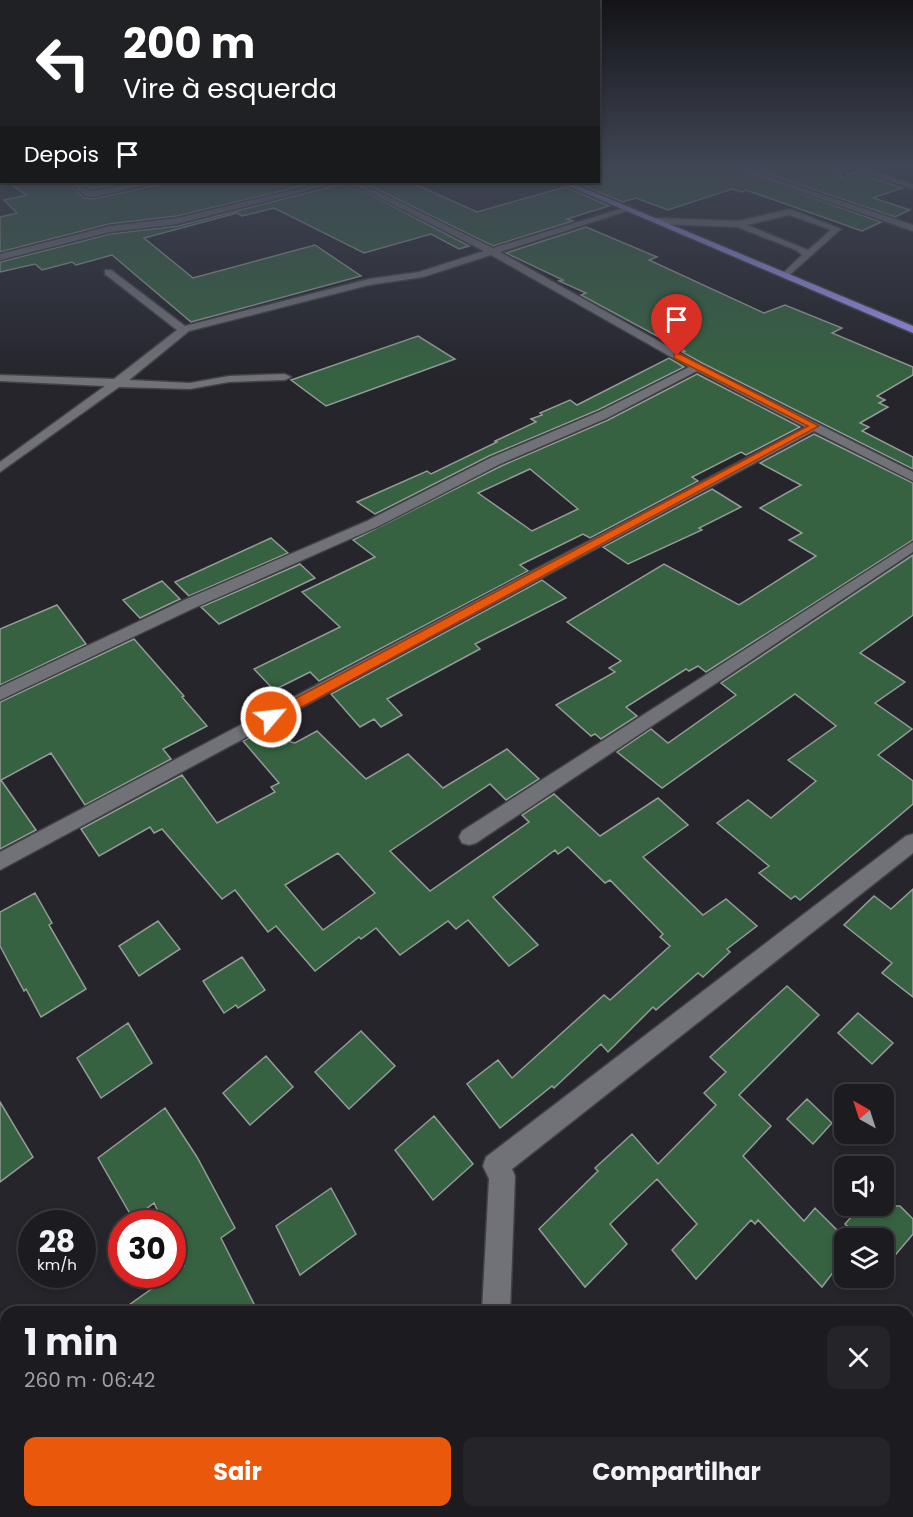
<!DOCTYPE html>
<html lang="pt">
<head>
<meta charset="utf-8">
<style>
  body { margin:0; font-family:Poppins,sans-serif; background:#252529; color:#f1f3f6; height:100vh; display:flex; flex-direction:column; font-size:22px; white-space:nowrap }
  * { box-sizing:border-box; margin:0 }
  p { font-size:20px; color:#a0a1a5 }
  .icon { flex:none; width:33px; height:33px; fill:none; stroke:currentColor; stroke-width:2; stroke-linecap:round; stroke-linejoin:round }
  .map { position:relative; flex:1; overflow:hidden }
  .drawer { position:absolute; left:0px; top:1306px; width:914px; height:212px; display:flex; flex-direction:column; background:#1c1c20; border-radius:18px 18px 0 0; box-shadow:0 3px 9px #0003,0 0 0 2px #3a3a3e }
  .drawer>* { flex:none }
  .top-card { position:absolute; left:0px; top:0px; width:600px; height:183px; box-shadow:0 3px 9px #0003,0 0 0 2px #3a3a3e; background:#202124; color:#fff; overflow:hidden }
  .needle { width:39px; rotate:321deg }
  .tools { position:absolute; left:834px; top:1084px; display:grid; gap:12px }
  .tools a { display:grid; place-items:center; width:60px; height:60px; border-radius:12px; background:#1c1c20; box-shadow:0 3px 9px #0003,0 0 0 2px #3a3a3e; font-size:30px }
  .speed { position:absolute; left:18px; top:1210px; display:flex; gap:12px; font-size:30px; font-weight:700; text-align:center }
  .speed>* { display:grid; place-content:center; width:78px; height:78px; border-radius:50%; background:#1c1c20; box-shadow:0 3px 9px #0003,0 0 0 2px #3a3a3e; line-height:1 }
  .speed small { font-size:15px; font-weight:400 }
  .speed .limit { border:9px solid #d22; background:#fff; color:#111 }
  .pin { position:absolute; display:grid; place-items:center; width:51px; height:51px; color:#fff; margin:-62px -26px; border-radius:50% 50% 50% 0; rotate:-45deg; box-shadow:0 0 6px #0007 }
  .pin .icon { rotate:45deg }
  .me { position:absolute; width:66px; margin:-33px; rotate:62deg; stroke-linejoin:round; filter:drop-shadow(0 0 4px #0008) }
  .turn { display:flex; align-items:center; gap:21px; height:126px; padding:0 24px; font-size:27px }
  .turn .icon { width:78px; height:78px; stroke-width:2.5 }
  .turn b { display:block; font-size:42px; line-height:51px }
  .then { display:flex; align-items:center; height:57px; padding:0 24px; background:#0003; gap:12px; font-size:22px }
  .round { display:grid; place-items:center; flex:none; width:63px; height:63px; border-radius:12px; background:#252529 }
  .head { display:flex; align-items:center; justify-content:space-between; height:102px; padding:0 24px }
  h1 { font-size:36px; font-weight:700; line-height:45px }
  .action { display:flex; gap:12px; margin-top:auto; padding:12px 24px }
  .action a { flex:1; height:69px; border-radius:12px; background:#ea580c; color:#fff; font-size:24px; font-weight:700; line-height:69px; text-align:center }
  .action a+a { background:#252529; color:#f1f3f6 }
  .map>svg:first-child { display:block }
  .building { fill:#366241; stroke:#959b96; stroke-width:1.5; fill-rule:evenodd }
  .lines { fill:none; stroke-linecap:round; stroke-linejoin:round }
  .minor-casing { stroke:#424146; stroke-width:3 }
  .highway-casing { stroke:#424146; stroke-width:3 }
  .minor { fill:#717178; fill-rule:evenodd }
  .highway { fill:#9890e9; fill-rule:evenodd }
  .route { fill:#ea580c; stroke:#983908; stroke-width:1.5 }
</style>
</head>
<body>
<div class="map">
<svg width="913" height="1517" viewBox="0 0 913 1517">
  <rect width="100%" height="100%" fill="#25252b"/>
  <path class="building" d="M598 167H727L881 222 862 231 746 190 742 192 732 189 668 210 636 198 622 202 578 183 598 182Z
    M747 167H839L841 178 855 172 902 188 873 198 910 210 895 217Z
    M7 182H67L84 198 94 199 160 184 162 182H320L177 216 109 224 0 252V217L17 213 4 200 27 195Z
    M80 182H135L91 189Z
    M342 182H347L469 246 459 249 431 234 364 253 274 208 242 216 237 213 144 238 193 278 315 245 361 276 191 322 112 255 76 265 72 262 42 270 35 264 0 272V262L110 234 178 226 341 184Z
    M362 182H410L477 212 565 187 609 206 567 219 573 221 493 246Z
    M586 227 657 257 649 260 764 313 785 305 842 328 832 333 913 367V375L877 396 885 400 879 403 888 407 860 423 869 427 862 431 913 457V469L702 363 682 352 685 351 581 295 586 293 559 281 563 280 506 253Z
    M418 336 455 359 326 406 291 380Z
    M669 358 684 367 598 410 489 456 375 514 357 502 427 471 431 474 497 442 495 441 536 422 531 419 542 415 540 413 570 400 577 405Z
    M697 374 800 427 746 455 741 452 692 477 698 481 590 538 583 534 520 565 528 571 319 681 310 672 274 690 254 669 340 627 302 592 375 557 353 540 501 466 608 420ZM530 469 578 509 532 531 478 493Z
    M814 434 913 483V540L706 672 698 666 689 671 686 669 626 707 637 716 601 739 595 734 591 736 556 705 615 672 609 668 621 661 567 622 664 564 739 605 816 556 789 540 802 533 760 508 801 485 760 463Z
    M712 489 741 507 699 528 702 530 628 564 603 547Z
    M271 538 288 553 189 596 175 582Z
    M913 555V615L860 653 905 682 875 703 912 729 878 755 913 781V804L800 900 795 896 791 899 759 873 769 866 717 823 748 800 771 818 816 781 788 760 836 726 795 694 662 788 617 752 651 729 668 743 736 695 721 683Z
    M300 564 315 578 219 624 201 607Z
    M542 580 566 598 475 644 480 649 387 699 402 715 381 727 374 719 360 727 331 694Z
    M162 581 180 599 140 618 123 600Z
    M57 605 86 644 0 685V629Z
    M134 639 184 696 182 697 207 726 163 749 171 759 85 805 51 753 1 780 36 830 0 849V702Z
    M275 724 291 742 295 743 317 731 366 779 408 754 443 788 507 749 539 779 506 800 490 784 390 851 430 891 529 822 522 815 554 794 600 836 658 798 688 825 643 857 703 915 726 899 757 926 727 949 730 952 703 977 698 973 656 1010 653 1007 608 1052 601 1044 554 1088 552 1086 500 1128 467 1084 498 1060 512 1078 604 995 610 1000 670 946 660 937 663 934 610 880 605 883 568 847 558 854 555 850 493 897 538 945 509 966 468 920 456 929 448 921 400 955 376 928 361 939 359 937 315 971 276 926 268 932 235 890 222 899 162 829 154 833 150 827 99 856 81 829 182 775 217 823 275 792 271 787 279 783 243 741ZM338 853 375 893 323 930 285 885Z
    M913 889V997L882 973 892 963 844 925 874 896 891 909Z
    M35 893 52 923 49 925 86 989 41 1017 26 989 24 991 0 946V912Z
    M158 921 180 949 139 976 119 946Z
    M242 957 265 990 238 1008 236 1005 224 1013 203 981Z
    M787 986 819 1015 739 1095 771 1126 743 1156 804 1221 815 1208 846 1239H844V1258L822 1287 758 1220 755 1224 751 1220 696 1279 672 1250 697 1224 657 1179 610 1224 627 1244 585 1287 539 1229 598 1171 595 1168 632 1134 658 1164 716 1105 704 1093 726 1072 710 1057Z
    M858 1013 893 1043 872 1064 838 1033Z
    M128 1023 152 1063 101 1098 77 1058Z
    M361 1031 395 1066 349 1109 315 1072Z
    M266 1056 293 1087 250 1125 223 1093Z
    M807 1099 832 1123 813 1144 787 1119Z
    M0 1102 33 1157 0 1182Z
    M165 1108 197 1157 235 1228 221 1238 258 1312H119L184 1266 172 1241V1224H164L154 1203 133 1219 98 1158Z
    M434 1116 473 1164 433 1200 395 1150Z
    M331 1188 356 1234 300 1275 276 1226Z
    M861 1206H900L913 1219V1234L886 1266 884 1264V1239H860L845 1224Z"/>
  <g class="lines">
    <defs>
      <path id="minor" d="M729 167H740L913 225V231Z
        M847 167H859L913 184V189Z
        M0 168H2V172H0Z
        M69 182H77L90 191 146 182H160L94 197 85 196Z
        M328 182H340L177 224 110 232 0 260V254L110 226 177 218Z
        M349 182H358L493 248 630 206V210L500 252 701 365 913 472V481L814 431 0 870V852L805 427 697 371 607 418 500 464 377 527 192 609 0 700V687L182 601 367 521 490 458 599 412 689 367 491 255 423 277 369 285 189 331 129 380 190 383 229 376 285 374 291 377 285 380 229 382 190 389 119 387 0 472V462L105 386 0 381V375L114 379 177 330 105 274V270H111L185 326 369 279 419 272 484 251Z
        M790 209 841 229 786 278 781 275 783 273 802 255 796 250 737 227 657 224 653 221 657 218 738 221ZM789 215 831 230 808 250 747 225Z
        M913 542V552L476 843 469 845 462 843 459 837 462 831Z
        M913 834V853L512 1169 515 1176 510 1312H482L489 1179 483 1166 486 1157 906 836Z
        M452 1512H482L481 1517H451Z"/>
      <path id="highway" d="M559 182H569L913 326V333Z"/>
    </defs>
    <use href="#minor" class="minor-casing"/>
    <use href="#highway" class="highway-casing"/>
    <use href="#minor" class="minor"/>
    <use href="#highway" class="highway"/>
  </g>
  <linearGradient id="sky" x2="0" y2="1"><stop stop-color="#141418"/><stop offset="0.44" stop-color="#404655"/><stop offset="1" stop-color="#404655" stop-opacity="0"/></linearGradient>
  <rect width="913" height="379" fill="url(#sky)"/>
  <path class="route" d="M674 354H680L819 426 276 721H266L264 717 266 714 808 426 674 358Z"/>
</svg>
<div class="tools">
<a><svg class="needle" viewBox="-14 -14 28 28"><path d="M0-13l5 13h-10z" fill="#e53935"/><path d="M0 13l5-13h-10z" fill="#a0a1a5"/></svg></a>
<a><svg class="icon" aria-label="sound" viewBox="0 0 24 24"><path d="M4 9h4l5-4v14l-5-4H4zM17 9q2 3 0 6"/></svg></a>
<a><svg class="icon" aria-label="layers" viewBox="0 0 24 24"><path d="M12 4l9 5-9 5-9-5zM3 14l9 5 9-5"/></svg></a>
</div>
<div class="speed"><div>28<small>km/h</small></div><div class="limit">30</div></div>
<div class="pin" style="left:677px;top:356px;background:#d93025"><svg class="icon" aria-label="arrive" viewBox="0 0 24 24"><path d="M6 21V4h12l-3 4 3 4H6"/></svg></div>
<svg class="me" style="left:271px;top:717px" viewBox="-20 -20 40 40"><circle r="17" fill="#ea580c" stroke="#fff" stroke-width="3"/><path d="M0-11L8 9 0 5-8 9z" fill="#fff"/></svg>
<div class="top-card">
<div class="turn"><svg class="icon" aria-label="left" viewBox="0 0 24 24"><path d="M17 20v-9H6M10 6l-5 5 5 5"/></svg><div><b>200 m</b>Vire à esquerda</div></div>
<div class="then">Depois<svg class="icon" aria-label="arrive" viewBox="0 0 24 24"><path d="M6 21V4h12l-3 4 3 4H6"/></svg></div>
</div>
<section class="drawer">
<div class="head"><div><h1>1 min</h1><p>260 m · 06:42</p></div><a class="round"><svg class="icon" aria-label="close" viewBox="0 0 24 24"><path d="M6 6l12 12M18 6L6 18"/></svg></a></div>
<div class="action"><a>Sair</a><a>Compartilhar</a></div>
</section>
</div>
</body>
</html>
